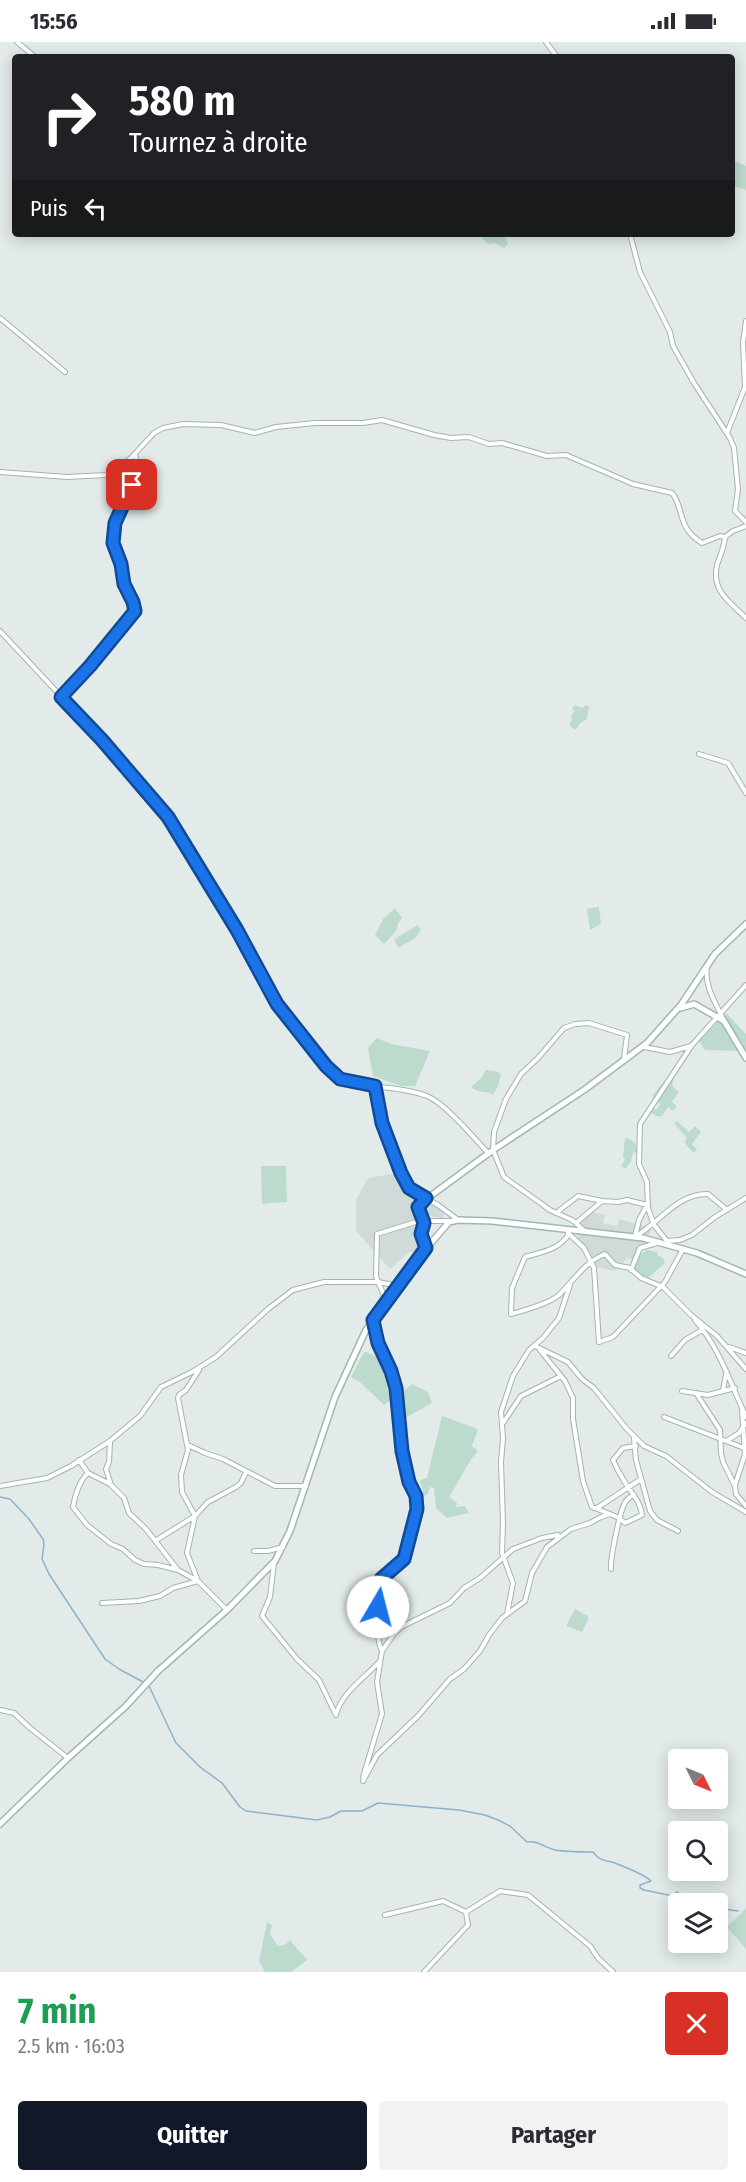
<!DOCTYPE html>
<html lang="fr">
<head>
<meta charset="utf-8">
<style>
  body { margin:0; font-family:"Fira Sans Condensed",sans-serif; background:#f2f2f3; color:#2b2b33; height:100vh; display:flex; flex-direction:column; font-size:22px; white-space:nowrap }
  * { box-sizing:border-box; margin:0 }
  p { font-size:20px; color:#7c7c81 }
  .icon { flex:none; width:33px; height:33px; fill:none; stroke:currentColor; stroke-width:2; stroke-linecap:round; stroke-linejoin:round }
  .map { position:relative; height:1930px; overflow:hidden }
  .side { display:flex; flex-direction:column; background:#fff; flex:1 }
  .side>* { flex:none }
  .guide { position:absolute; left:12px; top:12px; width:723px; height:183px; border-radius:6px; box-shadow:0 3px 15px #0003; background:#202124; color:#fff; overflow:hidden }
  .needle { width:39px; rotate:133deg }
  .fabs { position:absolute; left:668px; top:1707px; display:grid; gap:12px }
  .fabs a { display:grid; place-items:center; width:60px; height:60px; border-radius:6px; background:#fff; box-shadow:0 3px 15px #0003; font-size:30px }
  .pin { position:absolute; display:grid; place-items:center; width:51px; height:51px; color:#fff; margin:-26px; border-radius:12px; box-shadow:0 3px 9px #0006 }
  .me { position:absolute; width:66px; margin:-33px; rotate:8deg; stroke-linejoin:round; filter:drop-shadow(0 0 4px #0008) }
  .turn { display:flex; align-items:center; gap:21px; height:126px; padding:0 18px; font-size:27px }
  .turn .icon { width:78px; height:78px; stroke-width:2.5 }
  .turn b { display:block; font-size:42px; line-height:51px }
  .then { display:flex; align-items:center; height:57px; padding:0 18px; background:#0003; gap:12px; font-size:22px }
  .round { display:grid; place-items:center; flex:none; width:63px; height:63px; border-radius:6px; background:#f2f2f3 }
  .head { display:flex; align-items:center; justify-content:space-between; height:102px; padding:0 18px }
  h1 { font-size:36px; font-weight:700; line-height:45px; color:#1e9e55 }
  .cta { display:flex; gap:12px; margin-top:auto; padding:12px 18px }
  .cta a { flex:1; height:69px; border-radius:6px; background:#111827; color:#fff; font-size:24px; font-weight:700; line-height:69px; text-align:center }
  .cta a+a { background:#f2f2f3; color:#2b2b33 }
  .status { display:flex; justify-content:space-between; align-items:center; height:42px; padding:0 30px; background:#fff; direction:ltr }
  .status svg { height:16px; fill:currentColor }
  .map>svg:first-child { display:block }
  .built { fill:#d0dbd9 }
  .green { fill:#bcdbcd }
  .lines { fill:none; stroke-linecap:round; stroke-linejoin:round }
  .stream { stroke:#8db2cd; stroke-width:1.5 }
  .street-casing { stroke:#a5b3b2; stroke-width:6 }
  .secondary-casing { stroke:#a1b6b4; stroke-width:8 }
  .street { stroke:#fff; stroke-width:4 }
  .secondary { stroke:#fff; stroke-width:5 }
  .route-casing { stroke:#114b97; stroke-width:15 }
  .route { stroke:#1a73e8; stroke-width:10 }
</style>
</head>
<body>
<div class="status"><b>15:56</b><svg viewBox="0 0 49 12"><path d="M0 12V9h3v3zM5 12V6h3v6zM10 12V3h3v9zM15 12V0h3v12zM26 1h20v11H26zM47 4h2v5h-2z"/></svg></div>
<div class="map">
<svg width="746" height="1930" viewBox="0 0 746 1930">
  <rect width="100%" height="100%" fill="#e2ebea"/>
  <path class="built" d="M397 1131 406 1147 445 1170 442 1176 420 1173 419 1189 424 1201 412 1211 410 1209 390 1227 356 1189V1158L368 1136Z
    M589 1169 605 1173 603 1181 617 1184 619 1177 648 1185 651 1188 643 1204 638 1205 633 1218 627 1216 616 1229 593 1225 587 1213 576 1200 583 1176H587Z"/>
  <path class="green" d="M732 118 746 124V148L732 143Z
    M483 192 495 194 504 192 508 202 504 206 495 201 488 202 483 197Z
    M575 663 582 666 586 663 589 664 587 677 579 682 576 688 570 684V681L572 678 571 674 575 669 572 666Z
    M599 865 601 882 590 888 587 867Z
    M395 866 402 876 398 881 397 888 384 902 375 893 383 877Z
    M418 883 421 888 415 896 398 906 394 897Z
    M726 971 746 992V1009L705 1008 699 999Z
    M377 996 391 1002 430 1009 415 1044H401L373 1034 368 1006Z
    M486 1028 495 1029 501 1032 498 1044 493 1053C486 1047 477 1052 471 1045L481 1036Z
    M674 1036 672 1044 679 1050 672 1060 677 1064 673 1069 668 1065 662 1074H656L648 1069 650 1066 657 1067 660 1062 652 1054 666 1037Z
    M677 1079 689 1090 695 1084 701 1090 692 1102 697 1107 694 1111 686 1103 685 1098 687 1096 674 1081Z
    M628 1096 635 1101 638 1110 633 1111 631 1120 625 1127 621 1124 625 1117 623 1115 625 1097Z
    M261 1124H286L287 1160 262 1162Z
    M647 1208 657 1210V1213L663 1216 665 1221 648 1236 641 1235 633 1225 637 1215Z
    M364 1310C386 1313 393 1337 393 1356L384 1363 360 1340 351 1335Z
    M412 1342 428 1350 432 1361 398 1380 396 1356Z
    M442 1374 478 1387 472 1404 478 1409C466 1422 459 1440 449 1455L457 1461 456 1465 465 1464 469 1471 447 1476 436 1466 434 1446 430 1445 428 1452 424 1454 420 1438 427 1436Z
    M575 1567 588 1574V1578L582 1590 566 1584Z
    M746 1866V1907L727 1885Z
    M267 1880 272 1883 270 1892 278 1904 285 1903 290 1898 307 1918 291 1930H265L259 1919Z"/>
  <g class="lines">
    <path class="stream" d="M0 1455 10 1457 29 1477 43 1497 44 1502 42 1517 49 1532 105 1617 119 1627 145 1641
      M149 1644 176 1701 200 1725 222 1741 240 1765 246 1769 317 1778 330 1775 341 1769H362L378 1761 459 1768 485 1773 498 1778 510 1784 527 1800C538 1798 545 1806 555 1808 567 1810 581 1810 593 1810 599 1818 603 1818 612 1820 620 1823 645 1833 651 1839L640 1843V1846L644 1848 673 1854 677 1850 685 1856 715 1862
      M717 1862 724 1867 738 1869"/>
    <defs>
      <path id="street" d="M17 0 35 15
        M546 0 557 15
        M630 192 640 230 670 290 673 304 694 341 730 396 734 406 738 447 735 469 746 480
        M0 276 65 330
        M727 391 745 345 743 300 746 279
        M0 430 67 435 106 433 130 417 154 391 163 386 183 382 221 383 255 391 276 385 315 381H363L382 378 434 393 451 396 469 395 489 402 502 401 547 414 566 413 633 442 672 451C685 467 676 485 702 501L720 494 725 495
        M746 484 733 489 725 495C724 506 720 514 717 523 711 549 730 560 746 576
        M0 589 102 698 168 775 237 888 277 962 330 1028C354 1050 396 1041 427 1054 446 1062 474 1096 489 1112
        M61 655 90 624 135 569 133 560 124 542 121 522 113 501V493L115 481 139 431 135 412
        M699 712 728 721 746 751
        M707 924C704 945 716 961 724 979
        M644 1005 670 1010 691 1004
        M375 1044 386 1092 409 1146 438 1163 457 1177
        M556 1171 578 1154 602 1159
        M576 1181 602 1159 618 1160 627 1158 647 1163 639 1178 635 1194
        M586 1190 572 1178 550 1168 504 1135 493 1108 494 1090 506 1057 521 1032 538 1016 564 986 575 982 589 981 627 993 624 1017
        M568 1191 584 1206 594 1226 599 1300 613 1295 665 1240 683 1207
        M569 1192C559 1208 542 1210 525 1215L512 1246 511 1272C523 1269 550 1261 559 1253 574 1238 585 1220 605 1212L615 1223 630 1226 641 1236 663 1245 691 1273 717 1294 746 1327
        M636 1194C660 1180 678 1151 708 1152L727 1168
        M667 1199 654 1183 648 1166 647 1140 639 1122 640 1082 692 1003 746 943
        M667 1199 680 1198 692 1193 715 1175 746 1156
        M631 1228 640 1206 657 1201
        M385 1259C384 1249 378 1243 376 1234L377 1192 419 1179H450
        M373 1278C378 1301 389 1320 395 1343 400 1364 397 1390 402 1411 407 1432 420 1456 416 1477 414 1485 408 1511 404 1517 399 1525 385 1528 380 1538 375 1548 376 1600 382 1609
        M695 1278C719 1305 731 1342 746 1375
        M535 1304 568 1320 582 1337 594 1346 626 1386 644 1404 666 1414 712 1450 746 1470
        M729 1305 746 1311
        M540 1308 565 1339 573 1356V1377L583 1439 592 1465 610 1472
        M671 1314 685 1298 702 1288
        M723 1348 726 1332
        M682 1349 708 1353 735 1346
        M696 1351 720 1388 721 1411 723 1420 735 1444 736 1452 746 1464
        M664 1375 744 1406 746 1404
        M503 1381 521 1354 561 1334
        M634 1396 636 1418 650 1469 657 1478 678 1489
        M728 1398 739 1391 746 1381
        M110 1400 109 1420 106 1427 111 1443 124 1456 129 1471 146 1487 178 1528
        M188 1403 205 1411 223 1417 275 1444H306
        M79 1418 88 1431C79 1439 75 1454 73 1465L87 1483 111 1502 123 1507 135 1518 144 1522 158 1523 178 1528 198 1539 227 1568
        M88 1431 110 1442
        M735 1443 745 1412 742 1368
        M0 1444 47 1436 71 1424 110 1399 140 1374 161 1345 192 1330 216 1315 268 1267 293 1248 324 1240H378L399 1244
        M597 1466 641 1437
        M155 1499 195 1474 208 1460 236 1445 241 1441 246 1430
        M254 1509H268L283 1505
        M274 1521 270 1555 262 1574 297 1617 319 1638 336 1673
        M611 1527C610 1518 620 1466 626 1459 628 1456 630 1455 634 1453
        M102 1561 139 1559 160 1554 173 1546 198 1539 187 1511 195 1474 182 1450 181 1433 188 1408 178 1356 179 1353 186 1348 199 1328
        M507 1572 513 1541 502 1511 503 1481 501 1420 503 1396 501 1370 513 1334 529 1308 543 1296 559 1276 570 1243
        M0 1668 14 1671 30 1686 68 1716
        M336 1672C343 1649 365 1636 380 1619
        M363 1735 382 1672 377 1640 382 1609 393 1593 401 1585 450 1561 464 1546 480 1536 513 1507 542 1496 558 1493
        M363 1739 377 1713 418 1674 450 1637 464 1627 480 1609 489 1593 502 1576 525 1559 532 1531 547 1505 571 1487 590 1481 601 1475 610 1472 619 1476 625 1481 642 1473C641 1459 629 1449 623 1437 619 1431 616 1425 613 1418L623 1406 636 1404
        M385 1873 443 1859 466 1870 500 1849 528 1853 590 1904 598 1916 613 1930
        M424 1930 468 1883 466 1870"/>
      <path id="secondary" d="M681 966 694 962 724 979 746 1016
        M426 1206C419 1189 427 1184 418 1166L421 1161 493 1108 584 1048 647 1001 681 963 715 912 746 882
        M0 1782 68 1716 126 1664 158 1629 227 1568 275 1519 290 1489 335 1355 366 1288 418 1216 449 1180 458 1178 492 1179 643 1196 697 1211 746 1232"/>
    </defs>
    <use href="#street" class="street-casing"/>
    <use href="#secondary" class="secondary-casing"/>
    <use href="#street" class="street"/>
    <use href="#secondary" class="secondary"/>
  </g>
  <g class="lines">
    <defs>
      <path id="route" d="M132 443 115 481 113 501 121 522 124 542 133 560 135 569 90 624 61 655 102 698 168 775 237 888 277 962 326 1024 340 1037 375 1044 382 1081 401 1131 409 1146 426 1156 418 1165 424 1181 421 1192 426 1206 373 1278 378 1301 391 1329 396 1346 402 1409 409 1440 416 1454 417 1467 404 1517 381 1537 377 1550 378 1565"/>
    </defs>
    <use href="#route" class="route-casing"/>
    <use href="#route" class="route"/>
  </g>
</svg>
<div class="fabs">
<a><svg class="needle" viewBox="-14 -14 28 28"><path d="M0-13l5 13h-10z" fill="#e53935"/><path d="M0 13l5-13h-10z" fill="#7c7c81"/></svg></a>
<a><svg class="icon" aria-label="search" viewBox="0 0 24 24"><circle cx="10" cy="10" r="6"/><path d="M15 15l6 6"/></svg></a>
<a><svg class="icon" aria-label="layers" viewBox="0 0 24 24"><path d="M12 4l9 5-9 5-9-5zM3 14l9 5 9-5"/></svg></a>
</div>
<div class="pin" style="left:132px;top:443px;background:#d93025"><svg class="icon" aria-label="arrive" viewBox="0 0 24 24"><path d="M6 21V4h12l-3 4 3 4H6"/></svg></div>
<svg class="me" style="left:378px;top:1565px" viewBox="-20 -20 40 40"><circle r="19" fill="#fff"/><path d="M0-13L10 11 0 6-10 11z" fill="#1a73e8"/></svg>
<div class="guide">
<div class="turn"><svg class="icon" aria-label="right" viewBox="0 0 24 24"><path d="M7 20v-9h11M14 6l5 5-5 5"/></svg><div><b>580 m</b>Tournez à droite</div></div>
<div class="then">Puis<svg class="icon" aria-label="left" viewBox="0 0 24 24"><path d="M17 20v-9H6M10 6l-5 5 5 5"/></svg></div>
</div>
</div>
<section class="side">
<div class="head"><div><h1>7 min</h1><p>2.5 km · 16:03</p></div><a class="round" style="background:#d93025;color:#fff"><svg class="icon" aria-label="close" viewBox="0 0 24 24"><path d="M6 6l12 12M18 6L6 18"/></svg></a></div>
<div class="cta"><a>Quitter</a><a>Partager</a></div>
</section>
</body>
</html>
